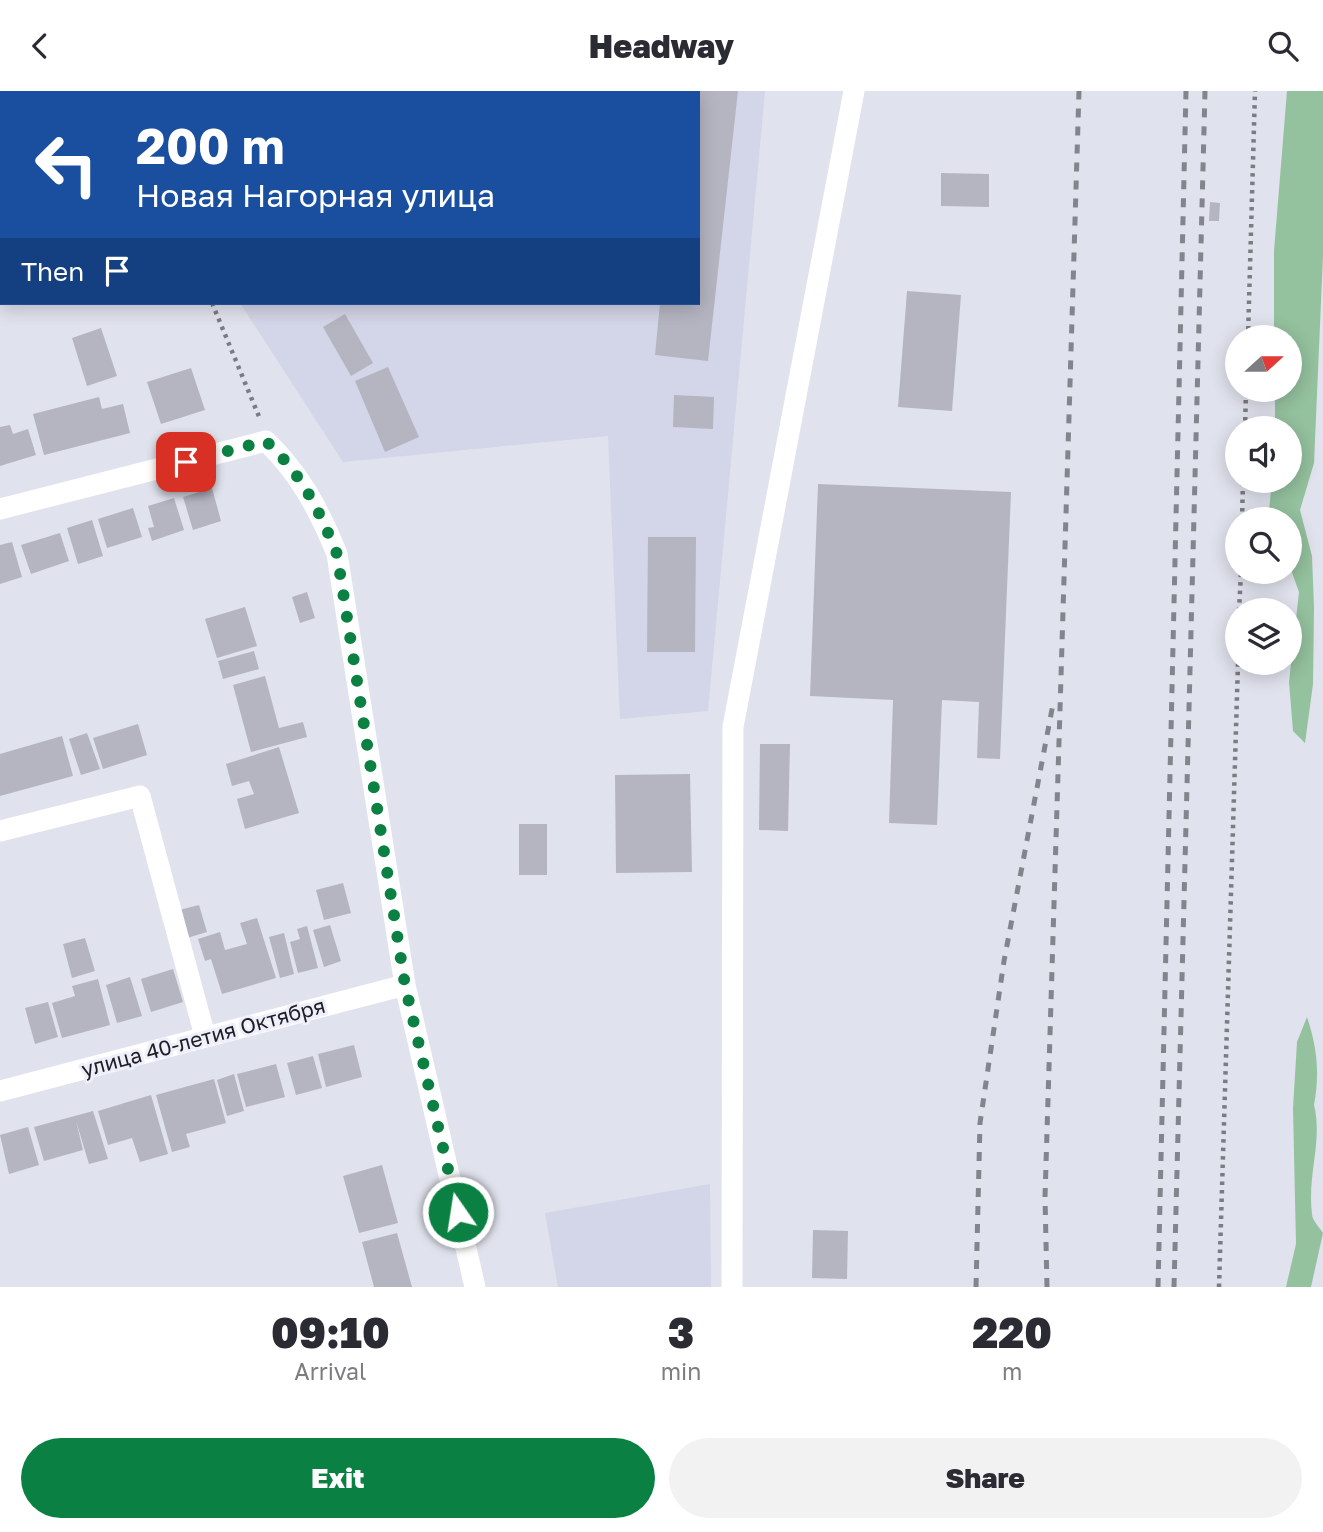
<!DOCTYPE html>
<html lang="en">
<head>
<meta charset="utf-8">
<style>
  body { margin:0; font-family:"Golos Text",sans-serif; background:#f2f2f3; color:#2b2b33; height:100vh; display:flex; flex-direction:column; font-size:26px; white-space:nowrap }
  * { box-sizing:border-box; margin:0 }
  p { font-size:23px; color:#7c7c81 }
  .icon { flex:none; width:38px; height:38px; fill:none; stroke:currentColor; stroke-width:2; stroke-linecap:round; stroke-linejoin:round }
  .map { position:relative; height:1196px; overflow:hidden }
  .panel { display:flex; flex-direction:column; background:#fff; flex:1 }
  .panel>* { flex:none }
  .banner { position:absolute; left:0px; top:0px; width:700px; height:214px; box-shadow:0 4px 18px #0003; background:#1a4fa0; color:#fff; overflow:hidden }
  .needle { width:46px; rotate:69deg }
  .controls { position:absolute; left:1225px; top:234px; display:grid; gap:14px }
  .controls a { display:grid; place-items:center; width:77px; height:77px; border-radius:50%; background:#fff; box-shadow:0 4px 18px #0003; font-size:35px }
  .pin { position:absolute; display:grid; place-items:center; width:60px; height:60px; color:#fff; margin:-30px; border-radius:14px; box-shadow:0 4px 10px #0006 }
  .me { position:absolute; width:77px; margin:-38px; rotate:347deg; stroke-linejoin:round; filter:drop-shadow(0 0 5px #0008) }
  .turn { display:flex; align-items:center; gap:24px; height:147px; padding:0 21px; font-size:32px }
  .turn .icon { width:91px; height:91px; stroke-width:2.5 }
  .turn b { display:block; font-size:49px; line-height:60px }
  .then { display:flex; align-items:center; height:66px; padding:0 21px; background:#0003; gap:14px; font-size:26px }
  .eta { display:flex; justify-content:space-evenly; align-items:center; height:119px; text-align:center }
  .eta b { font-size:42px; font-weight:800; line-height:49px }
  .action { display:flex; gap:14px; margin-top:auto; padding:14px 21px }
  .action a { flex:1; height:80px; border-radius:42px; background:#0b8043; color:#fff; font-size:28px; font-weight:800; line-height:80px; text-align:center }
  .action a+a { background:#f2f2f3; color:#2b2b33 }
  header { display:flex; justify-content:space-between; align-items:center; height:91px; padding:0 21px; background:#fff; font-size:32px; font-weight:800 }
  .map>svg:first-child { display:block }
  .built { fill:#d3d5e8 }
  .green { fill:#94c19e }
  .building { fill:#b4b5c1 }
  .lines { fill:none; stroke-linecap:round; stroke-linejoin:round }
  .path { stroke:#7b7c83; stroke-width:4.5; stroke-dasharray:3.5 5; stroke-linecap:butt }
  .street { stroke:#fff; stroke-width:21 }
  .rail { stroke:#83858c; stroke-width:5; stroke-dasharray:9 9; stroke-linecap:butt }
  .route { stroke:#0b8043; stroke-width:12; stroke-dasharray:0 21.6 }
  .labels { text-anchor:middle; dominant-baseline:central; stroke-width:6; stroke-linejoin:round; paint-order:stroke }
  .street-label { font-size:21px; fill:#1e1f23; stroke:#edeffb }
</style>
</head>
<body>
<header><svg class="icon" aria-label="back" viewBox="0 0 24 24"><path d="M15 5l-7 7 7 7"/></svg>Headway<svg class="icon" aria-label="search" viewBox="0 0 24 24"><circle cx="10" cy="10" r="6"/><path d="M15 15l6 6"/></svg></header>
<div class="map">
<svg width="1323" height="1196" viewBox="0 0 1323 1196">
  <rect width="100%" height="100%" fill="#e0e2ed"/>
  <path class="built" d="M103 0H765L708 620 620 628 608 345 343 371 240 212H698V2Z
    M710 1093 711 1196H558L545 1122Z"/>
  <path class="green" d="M1287 0H1323V165L1314 372 1300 419 1312 465 1314 517 1313 593 1305 652 1293 640 1289 591 1299 501 1290 476V429H1268L1272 390H1290V338H1275V299H1290V247H1274V160Z
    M1307 926C1317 956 1320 982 1314 1014 1323 1050 1307 1083 1312 1123 1312 1129 1319 1136 1323 1142L1311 1196H1286L1296 1153 1293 1017 1297 951Z"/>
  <path class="building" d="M698 0H738L708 270 655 264 660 212H698Z
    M941 82 989 83V116L941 115Z
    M1210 111 1220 112 1219 130H1209Z
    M907 200 961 204 952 320 898 316Z
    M345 223 373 272 351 285 323 236Z
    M101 237 117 285 87 295 72 247Z
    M388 276 419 346 385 361 355 290Z
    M191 277 205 319 161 333 147 291Z
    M674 304 714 306 713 338 673 336Z
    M99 306 102 318 123 313 130 342 44 364 33 323Z
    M10 334 13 343 28 338 36 364 0 375V336Z
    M818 393 1011 401 1000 668 977 667 979 611 942 609 937 734 889 732 893 609 810 605Z
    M212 397 221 430 193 439 183 406Z
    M174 407 184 439 152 450 148 437 154 436 148 415Z
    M133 417 142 446 107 457 98 428Z
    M92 429 103 465 78 473 67 437Z
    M60 442 69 470 31 483 21 454Z
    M648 446H696L695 561H647Z
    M12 451 22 486 0 493V454Z
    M307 501 315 527 300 532 292 506Z
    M245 516 257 555 217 567 205 528Z
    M254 560 259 578 223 588 218 570Z
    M265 585 279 637 303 631 307 646 251 661 233 594Z
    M138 633 147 664 103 678 93 647Z
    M87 642 100 678 81 684 69 648Z
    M62 645 73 685 0 705V663Z
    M760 653H790L788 740 759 739Z
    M279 656 299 722 245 738 237 708 254 703 249 690 232 695 226 673Z
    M690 683 692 781 616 782 615 684Z
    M519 733H547V784H519Z
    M343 792 351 822 324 829 316 799Z
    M199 814 207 841 187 847 179 819Z
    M257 827 276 887 222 903 211 868 205 870 198 848 220 841 225 859 247 853 240 832Z
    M330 834 341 870 324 876 313 839Z
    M307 835 318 877 298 882 290 851 300 848 297 838Z
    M284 842 294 883 280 887 269 846Z
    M85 847 95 880 72 887 63 853Z
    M173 878 183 911 151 921 141 888Z
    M130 886 142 925 117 932 106 894Z
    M98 888 110 934 62 947 52 912 75 905 72 895Z
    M48 911 58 946 35 953 25 917Z
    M354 954 362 986 326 996 318 963Z
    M313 965 322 997 296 1004 287 972Z
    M276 973 285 1006 246 1016 237 983Z
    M234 983 244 1020 227 1025 217 989Z
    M214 988 226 1032 186 1043 190 1056 172 1061 156 1004Z
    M151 1004 168 1063 140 1071 132 1047 108 1054 98 1020Z
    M93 1020 108 1068 89 1073 76 1030 83 1059 44 1070 34 1036Z
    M28 1036 39 1074 9 1083 0 1044Z
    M382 1074 398 1132 359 1142 343 1085Z
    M813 1139 848 1140 847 1188 812 1187Z
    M397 1142 412 1196H374L362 1151Z"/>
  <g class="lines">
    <path class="path" d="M65 0 66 2
      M212 212 260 328
      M1248 247 1255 0
      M1245 338 1246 299
      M1242 429 1243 390
      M1239 520 1241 481
      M1219 1196 1238 572"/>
    <path class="street" d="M0 418 266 350C301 384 319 419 337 463L405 894 475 1196
      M0 740 140 705 205 945
      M0 1000 405 894
      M732 1196 733 636 854 0"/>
    <path class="rail" d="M976 1196 980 1032 1004 870 1053 613
      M1047 1196 1045 1106 1079 0
      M1158 1196 1186 0
      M1174 1196 1205 0"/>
  </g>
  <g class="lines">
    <path class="route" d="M186 371 266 350C303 385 318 417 337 463L405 894 458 1121"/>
  </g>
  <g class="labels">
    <g class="street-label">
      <text transform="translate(203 946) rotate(-15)">улица 40-летия Октября</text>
    </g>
  </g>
</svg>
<div class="controls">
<a><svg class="needle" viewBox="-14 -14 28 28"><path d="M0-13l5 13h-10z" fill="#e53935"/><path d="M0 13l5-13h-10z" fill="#7c7c81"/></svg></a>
<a><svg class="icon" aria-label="sound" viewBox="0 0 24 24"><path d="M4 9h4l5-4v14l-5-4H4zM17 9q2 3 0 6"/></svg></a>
<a><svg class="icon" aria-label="search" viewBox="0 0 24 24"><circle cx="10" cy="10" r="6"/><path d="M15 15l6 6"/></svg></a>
<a><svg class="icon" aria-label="layers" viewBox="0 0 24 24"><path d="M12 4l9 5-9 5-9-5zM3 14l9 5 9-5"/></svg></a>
</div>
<div class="pin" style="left:186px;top:371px;background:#d93025"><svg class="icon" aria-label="arrive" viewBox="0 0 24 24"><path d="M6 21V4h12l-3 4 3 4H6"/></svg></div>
<svg class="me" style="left:458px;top:1121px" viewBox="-20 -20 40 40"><circle r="17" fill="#0b8043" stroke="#fff" stroke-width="3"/><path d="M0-11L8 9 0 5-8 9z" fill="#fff"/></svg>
<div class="banner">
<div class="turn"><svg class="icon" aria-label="left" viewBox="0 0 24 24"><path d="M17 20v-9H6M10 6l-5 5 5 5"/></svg><div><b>200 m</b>Новая Нагорная улица</div></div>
<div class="then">Then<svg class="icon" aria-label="arrive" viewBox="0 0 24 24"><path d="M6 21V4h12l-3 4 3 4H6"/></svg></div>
</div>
</div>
<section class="panel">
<div class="eta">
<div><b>09:10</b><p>Arrival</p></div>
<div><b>3</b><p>min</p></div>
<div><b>220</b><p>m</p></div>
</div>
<div class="action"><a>Exit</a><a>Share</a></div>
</section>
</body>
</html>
